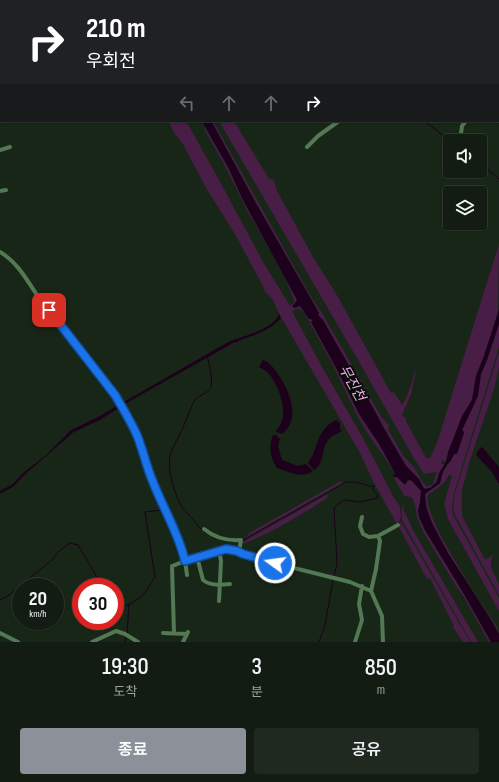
<!DOCTYPE html>
<html lang="ko">
<head>
<meta charset="utf-8">
<style>
  body { margin:0; font-family:"Sofia Sans Condensed","Noto Sans KR",sans-serif; background:#1f2920; color:#f1f3f6; height:100vh; display:flex; flex-direction:column; font-size:15px; white-space:nowrap }
  * { box-sizing:border-box; margin:0 }
  p { font-size:13px; color:#9ca19f }
  .icon { flex:none; width:22px; height:22px; fill:none; stroke:currentColor; stroke-width:2; stroke-linecap:round; stroke-linejoin:round }
  .map { position:relative; height:642px; overflow:hidden }
  .sheet { display:flex; flex-direction:column; background:#121c12; flex:1 }
  .sheet>* { flex:none }
  .hud { position:absolute; left:0px; top:0px; width:499px; height:122px; box-shadow:0 1px 3px #0004,0 0 0 1px #313a32; background:#202124; color:#fff; overflow:hidden }
  .tools { position:absolute; left:443px; top:134px; display:grid; gap:8px }
  .tools a { display:grid; place-items:center; width:44px; height:44px; border-radius:4px; background:#121c12; box-shadow:0 1px 3px #0004,0 0 0 1px #313a32; font-size:20px }
  .speed { position:absolute; left:12px; top:578px; display:flex; gap:8px; font-size:20px; font-weight:700; text-align:center }
  .speed>* { display:grid; place-content:center; width:52px; height:52px; border-radius:50%; background:#121c12; box-shadow:0 1px 3px #0004,0 0 0 1px #313a32; line-height:1 }
  .speed small { font-size:10px; font-weight:400 }
  .speed .limit { border:6px solid #d22; background:#fff; color:#111 }
  .pin { position:absolute; display:grid; place-items:center; width:34px; height:34px; color:#fff; margin:-17px; border-radius:8px; box-shadow:0 2px 6px #0006 }
  .me { position:absolute; width:44px; margin:-22px; rotate:284deg; stroke-linejoin:round; filter:drop-shadow(0 0 3px #0008) }
  .turn { display:flex; align-items:center; gap:14px; height:84px; padding:0 20px; font-size:18px }
  .turn .icon { width:52px; height:52px; stroke-width:2.5 }
  .turn b { display:block; font-size:28px; line-height:34px }
  .lanes { display:flex; align-items:center; height:38px; padding:0 20px; background:#0003; justify-content:center; gap:20px; direction:ltr }
  .lanes .off { opacity:.35 }
  .eta { display:flex; justify-content:space-evenly; align-items:center; height:68px; text-align:center }
  .eta b { font-size:24px; font-weight:600; line-height:28px }
  .action { display:flex; gap:8px; margin-top:auto; padding:8px 20px }
  .action a { flex:1; height:46px; border-radius:4px; background:#8c9099; color:#fff; font-size:16px; font-weight:600; line-height:46px; text-align:center }
  .action a+a { background:#1f2920; color:#f1f3f6 }
  .map>svg:first-child { display:block }
  .green { fill:#481e47 }
  .water { fill:#1c001c }
  .lines { fill:none; stroke-linecap:round; stroke-linejoin:round }
  .stream { stroke:#1c001c; stroke-width:1 }
  .minor { stroke:#537854; stroke-width:4 }
  .major { stroke:#81cf83; stroke-width:5 }
  .route-casing { stroke:#114b97; stroke-width:10 }
  .route { stroke:#1a73e8; stroke-width:7 }
  .labels { text-anchor:middle; dominant-baseline:central; stroke-width:4; stroke-linejoin:round; paint-order:stroke }
  .water-label { font-size:14px; font-style:italic; fill:#f0a7ed; stroke:#070d07 }
</style>
</head>
<body>
<div class="map">
<svg width="499" height="642" viewBox="0 0 499 642">
  <rect width="100%" height="100%" fill="#182618"/>
  <path class="green" d="M168 121H186L218 178 262 260 290 306 295 302 283 273 247 210 223 162 204 129 205 128 228 167 242 198 296 298 297 301 293 306H300L309 318H312L313 320 311 322 340 375 359 414 379 444 394 471 368 434 359 419 332 363 304 312 298 308 292 311 322 367 363 438 393 496 400 507 401 517 398 524H397L374 483 360 453 281 317C276 309 274 297 265 292L263 286 236 236 205 186 183 144 175 134Z
    M211 121H213L311 297 322 313 382 418 389 425 388 429 402 454 416 470 423 483 428 487 433 484 437 472 424 474 415 460 358 360 219 121H234L269 179 274 180 276 189 313 257 338 297 391 393 394 392 402 405C407 399 413 379 415 371H416L411 394 402 415 406 419V421L426 458H430L437 443 499 244 498 313 484 356 476 376 472 400 446 462 442 460 441 464 445 465C436 473 440 487 425 489L423 487 419 479 406 466 323 320 318 315 319 313 263 215Z
    M499 324V347L454 493 452 508 453 515 499 598V611L448 519 444 504 452 476 449 475 444 483 428 495C422 518 483 603 497 627L499 634C490 617 480 600 469 584 451 557 427 528 425 494L440 483 443 472 448 464 451 461 464 432 462 430 474 405 481 374 487 360Z
    M499 352V367L494 389 470 460 462 490V516L485 560 493 555C487 571 495 571 499 585 499 588 499 592 499 595L455 515 453 508 455 493Z
    M397 477 403 483C413 477 416 483 421 491L420 503 418 510 419 517 425 530 464 594 491 642H489L464 597 456 586 423 531 417 517 415 504 412 498 407 496 405 497 394 478Z
    M341 481 342 483 243 540 251 532Z
    M328 494 327 498C300 516 272 532 243 544V542Z
    M405 503 403 508 414 532 478 642H471L402 520V507Z
    M401 522 470 642H463L453 627 454 626 430 578 427 579 399 527Z"/>
  <path class="water" d="M202 121H211L213 124 254 200 319 313 318 315 323 320 377 415 384 429 406 466 419 479 423 487 425 489 430 488 437 482 439 473 446 462 448 452 457 429 462 416 472 400 476 376 484 356 499 309V324L487 360 481 374 478 396 462 430 464 433 457 454H454C452 460 448 463 445 468 442 473 441 478 440 483L425 494 426 507 432 523 448 553 491 620 499 634V642H491L464 594 425 530 419 517 418 510 420 503 421 491 411 480H408L405 485 397 477H394L393 475 395 474 394 471 379 444 359 414 340 375 311 322 313 320 309 319 300 306 294 308 292 306 297 301 296 298 242 198 228 167Z
    M279 314 281 318C270 331 254 335 238 341L237 343 235 342 123 405 100 420 72 433 69 436V437H68L22 477 14 486 0 494V491L13 484 23 473 45 456 71 430 98 417 228 342C242 336 273 330 279 314Z
    M263 360C270 362 274 369 278 374 289 390 302 419 282 434L276 432V431C278 428 280 425 281 423 288 410 277 381 267 372 265 370 262 369 259 367Z
    M336 420 340 423V429L342 431C338 434 332 435 329 439 321 447 325 464 314 470L308 463C320 446 315 431 336 420Z
    M273 435H276L280 439 278 446 282 460 298 466 306 464 313 471C302 479 289 472 277 468 270 457 268 447 273 435Z
    M482 447 499 467V484L492 472 476 455 479 449Z"/>
  <g class="lines">
    <path class="stream" d="M161 0 162 1
      M302 0V1
      M32 1V0
      M223 1 224 0
      M238 1 239 0
      M0 37 1 36
      M0 81 1 87
      M424 121 451 141
      M480 163 499 179
      M206 533C199 528 195 522 189 515 187 512 183 509 181 506 175 494 167 470 170 456 173 445 180 436 184 425 188 417 190 408 195 400 199 394 209 394 211 387 213 380 209 363 207 356
      M243 540 346 482H356L373 487
      M334 577 337 563 334 509 335 507 344 500 360 502 378 498 377 494 373 490 374 485
      M0 600 8 596 53 559 59 551 70 543 78 545 103 587
      M115 604 121 608C128 605 138 600 144 594 148 589 151 582 155 577L145 512 162 510
      M127 633 129 604
      M125 642 126 637
      M319 642 325 625 333 580"/>
    <path class="minor" d="M364 0 365 1
      M417 0V1
      M389 1V0
      M422 1 423 0
      M480 1 481 0
      M498 16 499 14
      M498 62H499
      M498 82H499
      M498 100 499 95
      M460 141 462 126 466 121
      M307 147 318 136 339 121
      M0 150 10 147
      M0 191 6 190
      M0 252C19 263 29 284 41 301 66 332 90 364 115 395L136 433 153 482 184 553 187 575
      M362 517 360 526 363 534 369 537 378 536 380 541 376 569 371 591
      M204 529C215 538 227 541 241 540L239 552
      M378 536 398 525
      M197 557 203 580C211 586 221 585 230 584
      M219 601 221 561 219 551
      M0 633 18 642
      M163 633 187 634
      M174 633 172 566C185 561 214 549 227 549 235 550 242 554 250 557L350 582 371 591 382 616 383 642
      M92 642 116 631 125 634 138 642
      M183 642 188 632
      M355 642 362 620 359 604 362 586"/>
    <path class="major" d="M463 0 464 1
      M498 50 499 51"/>
  </g>
  <g class="lines">
    <defs>
      <path id="route" d="M49 310 115 395C122 407 130 420 136 433 143 449 146 466 153 482 163 508 179 534 185 561L226 549 237 551 243 554 275 563"/>
    </defs>
    <use href="#route" class="route-casing"/>
    <use href="#route" class="route"/>
  </g>
  <g class="labels">
    <g class="water-label">
      <text transform="translate(352 383) rotate(61)">무진천</text>
    </g>
  </g>
</svg>
<div class="tools">
<a><svg class="icon" aria-label="sound" viewBox="0 0 24 24"><path d="M4 9h4l5-4v14l-5-4H4zM17 9q2 3 0 6"/></svg></a>
<a><svg class="icon" aria-label="layers" viewBox="0 0 24 24"><path d="M12 4l9 5-9 5-9-5zM3 14l9 5 9-5"/></svg></a>
</div>
<div class="speed"><div>20<small>km/h</small></div><div class="limit">30</div></div>
<div class="pin" style="left:49px;top:310px;background:#d93025"><svg class="icon" aria-label="arrive" viewBox="0 0 24 24"><path d="M6 21V4h12l-3 4 3 4H6"/></svg></div>
<svg class="me" style="left:275px;top:563px" viewBox="-20 -20 40 40"><circle r="17" fill="#1a73e8" stroke="#fff" stroke-width="3"/><path d="M0-11L8 9 0 5-8 9z" fill="#fff"/></svg>
<div class="hud">
<div class="turn"><svg class="icon" aria-label="right" viewBox="0 0 24 24"><path d="M7 20v-9h11M14 6l5 5-5 5"/></svg><div><b>210 m</b>우회전</div></div>
<div class="lanes"><svg class="icon off" aria-label="left" viewBox="0 0 24 24"><path d="M17 20v-9H6M10 6l-5 5 5 5"/></svg><svg class="icon off" aria-label="ahead" viewBox="0 0 24 24"><path d="M12 20V5M6 11l6-6 6 6"/></svg><svg class="icon off" aria-label="ahead" viewBox="0 0 24 24"><path d="M12 20V5M6 11l6-6 6 6"/></svg><svg class="icon" aria-label="right" viewBox="0 0 24 24"><path d="M7 20v-9h11M14 6l5 5-5 5"/></svg></div>
</div>
</div>
<section class="sheet">
<div class="eta">
<div><b>19:30</b><p>도착</p></div>
<div><b>3</b><p>분</p></div>
<div><b>850</b><p>m</p></div>
</div>
<div class="action"><a>종료</a><a>공유</a></div>
</section>
</body>
</html>
